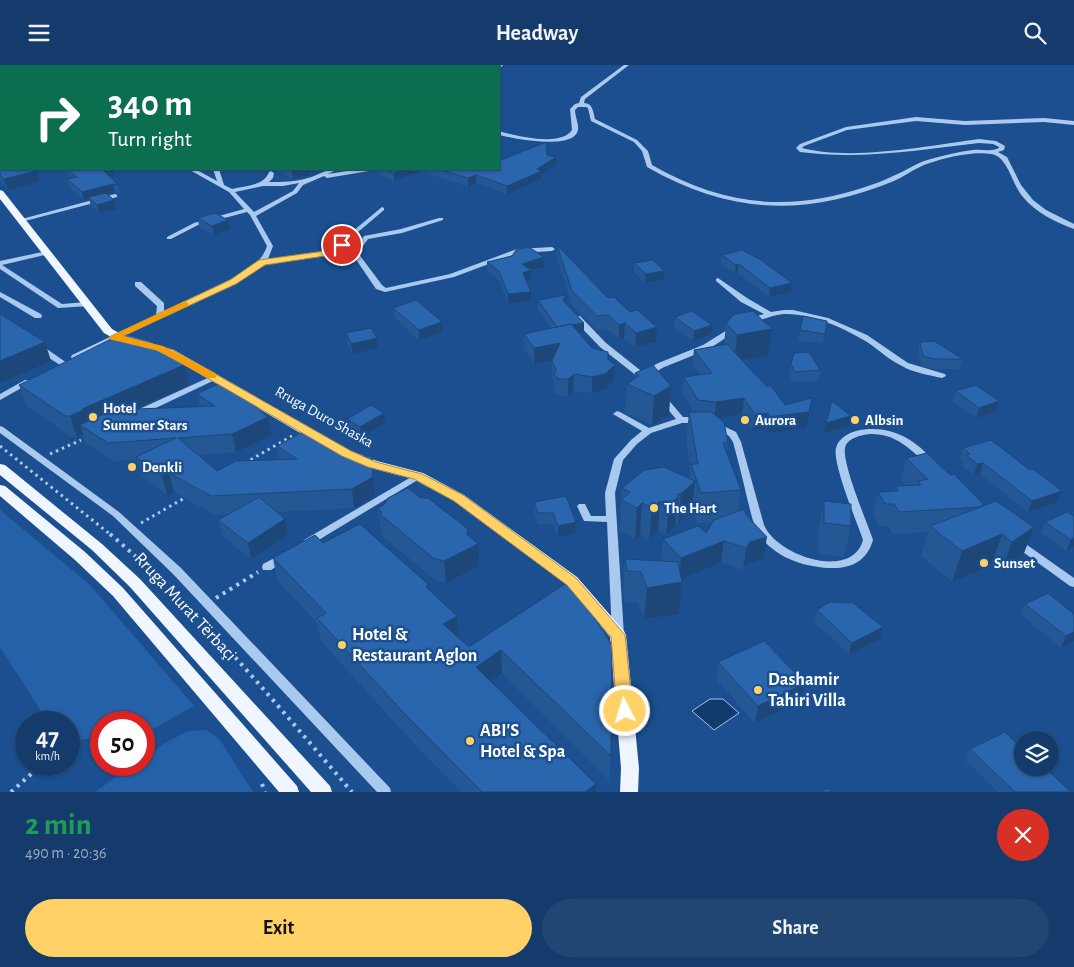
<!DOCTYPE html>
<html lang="en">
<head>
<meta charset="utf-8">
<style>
  body { margin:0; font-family:"Alegreya Sans",sans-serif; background:#214673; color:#f1f3f6; height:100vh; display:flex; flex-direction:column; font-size:19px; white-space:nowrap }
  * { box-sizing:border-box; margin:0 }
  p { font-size:16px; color:#9dadc1 }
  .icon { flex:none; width:28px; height:28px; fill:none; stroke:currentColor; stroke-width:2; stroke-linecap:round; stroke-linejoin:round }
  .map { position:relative; height:727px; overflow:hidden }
  .panel { display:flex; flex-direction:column; background:#143b6b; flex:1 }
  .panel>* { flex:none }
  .top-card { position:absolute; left:0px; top:0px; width:500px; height:105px; box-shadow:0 1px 4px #0004,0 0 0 1px #33557e; background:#0b6e4f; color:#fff; overflow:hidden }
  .tools { position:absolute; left:1014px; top:666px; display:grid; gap:10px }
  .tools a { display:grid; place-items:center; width:45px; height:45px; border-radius:50%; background:#143b6b; box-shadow:0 1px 4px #0004,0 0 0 1px #33557e; font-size:25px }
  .speed { position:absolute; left:15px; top:646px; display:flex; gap:10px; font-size:25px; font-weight:700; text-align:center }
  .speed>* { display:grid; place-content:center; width:65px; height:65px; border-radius:50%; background:#143b6b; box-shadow:0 1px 4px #0004,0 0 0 1px #33557e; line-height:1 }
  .speed small { font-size:12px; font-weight:400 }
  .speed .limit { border:8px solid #d22; background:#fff; color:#111 }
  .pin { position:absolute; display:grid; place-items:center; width:42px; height:42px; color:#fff; margin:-21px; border:2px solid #fff; border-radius:50%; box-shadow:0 1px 5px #0007 }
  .me { position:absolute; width:55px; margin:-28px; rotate:355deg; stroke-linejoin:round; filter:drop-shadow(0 0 4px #0008) }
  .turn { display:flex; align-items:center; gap:18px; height:105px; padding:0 25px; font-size:22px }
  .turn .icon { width:65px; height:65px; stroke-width:2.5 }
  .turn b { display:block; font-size:35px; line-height:42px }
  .round { display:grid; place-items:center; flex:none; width:52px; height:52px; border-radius:26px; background:#214673 }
  .summary { display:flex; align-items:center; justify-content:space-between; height:85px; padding:0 25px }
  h1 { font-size:30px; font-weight:600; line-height:38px; color:#1e9e55 }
  .primary-button { display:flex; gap:10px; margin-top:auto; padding:10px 25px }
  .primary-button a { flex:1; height:58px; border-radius:30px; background:#ffd166; color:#111; font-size:20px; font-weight:600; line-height:58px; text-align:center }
  .primary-button a+a { background:#214673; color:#f1f3f6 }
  header { display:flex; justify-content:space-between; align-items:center; height:65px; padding:0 25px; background:#143b6b; font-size:22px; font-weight:600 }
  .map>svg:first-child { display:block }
  .green { fill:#2461a8 }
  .water { fill:#123a6d; stroke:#9cc4f0 }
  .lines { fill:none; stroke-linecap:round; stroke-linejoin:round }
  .path-far1 { stroke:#a9c9ee; stroke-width:3; stroke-dasharray:2.5 4; stroke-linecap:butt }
  .path { stroke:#a9c9ee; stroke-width:4; stroke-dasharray:3 5; stroke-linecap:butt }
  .minor { fill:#a9c9ee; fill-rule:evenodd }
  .major { fill:#f0f6ff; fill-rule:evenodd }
  .wall { fill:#245895 }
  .shaded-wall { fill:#1d4779 }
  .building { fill:#2a66ad; stroke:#1d4779 }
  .route { fill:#ffd166; stroke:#a68842 }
  .slow { fill:#f59e0b }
  .poi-dot { fill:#ffd166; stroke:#1b4f8f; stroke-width:2 }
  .labels { text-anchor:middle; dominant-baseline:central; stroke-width:5; stroke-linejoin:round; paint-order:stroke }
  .poi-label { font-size:15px; font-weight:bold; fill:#fff; stroke:#1b4f8f; text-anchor:start }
  .street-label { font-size:15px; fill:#fff; stroke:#1b4f8f }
  .near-street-label { font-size:18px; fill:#fff; stroke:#1b4f8f }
  .near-poi-label { font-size:18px; font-weight:bold; fill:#fff; stroke:#1b4f8f; text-anchor:start }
</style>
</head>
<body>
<header><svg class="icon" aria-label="menu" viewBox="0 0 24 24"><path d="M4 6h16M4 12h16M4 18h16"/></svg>Headway<svg class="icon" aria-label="search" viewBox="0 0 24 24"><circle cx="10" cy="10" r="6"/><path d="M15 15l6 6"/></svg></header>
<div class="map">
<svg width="1074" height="727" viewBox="0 0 1074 727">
  <rect width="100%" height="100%" fill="#1b4f8f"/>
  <path class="green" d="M0 445 90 520 194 641 144 669V658H101V669L92 673 69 677V658L48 657 0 582Z
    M207 665 220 675 253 727H95L133 700H144V693L165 678 188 666Z"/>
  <path class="water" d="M710 634H723L739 648 714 665 692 646Z"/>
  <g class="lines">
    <path class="path-far1" d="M0 381 111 470
      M50 389 81 375
      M245 398 292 371
      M141 458 188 431"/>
    <path class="path" d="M110 469C200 545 275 638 352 727
      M216 533 258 507
      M262 719 265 727
      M11 727 39 702"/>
    <path class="minor" d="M191 0H195V1H191Z
      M499 0H503L499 5Z
      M624 0H629L585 34 584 38C593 38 593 47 595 54L637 75 648 86 652 100C724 141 790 148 868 121 877 118 885 115 893 111 904 107 913 100 924 96 940 91 957 87 973 85 982 84 991 87 999 83V82L993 79 979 78C919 85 860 95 800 87L796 83 800 79 846 62 916 52 965 56 1044 53 1074 56V60L1044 57 965 60 916 56 847 65 804 81 802 83C852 96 927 81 979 74L996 76 1005 81 1004 85 998 87 1007 92 1021 120 1033 135 1046 145 1074 159V164C1057 158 1035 147 1023 132 1012 120 1008 91 991 89 971 86 938 94 920 102 911 106 903 112 894 116 805 152 731 150 647 102L642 86 634 77 591 56 588 43 586 42H578L575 45C575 51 579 59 578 65 574 86 512 73 499 70V66C516 71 561 82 572 65L570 44 575 39 579 38 581 32Z
      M0 10H1V12H0Z
      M188 104H195L217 116 213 104H219L224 120 232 124C245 121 264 121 269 107L271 106 274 108 273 113 269 117C282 117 296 117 308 113 319 110 327 103 338 104L328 109 360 104H372L369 106 327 113 324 111 303 120 297 128 256 151 273 181 268 194 332 186 347 171 382 142 384 143V145L351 173 340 186H353L364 171 401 164 439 153H443V155L402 168 368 174 358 188 382 220 386 223 450 209 517 184 552 182 555 184 552 186 518 188 454 212 385 227 376 224 353 190H326L264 199 250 209 78 294H72L71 292 72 290 156 250 157 241 135 221V217H141L164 238V246L246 207C256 199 263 193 267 181L250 150 247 147 198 160 171 174H167V172L194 158 244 144 229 127ZM299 118 293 126 254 147 235 127 263 121H283Z
      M115 129 117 130V132L21 157 18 155Z
      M47 186 50 188 49 189 2 200 62 239 86 237 90 239 89 241 58 243 0 204V196Z
      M718 213 747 233 771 247 784 245H793L828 253 867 270 908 298 945 309 946 311 942 313C929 310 914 308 902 301 889 295 879 285 867 277 844 263 812 248 784 249 773 250 762 255 751 258H748L747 256 748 254 764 249 741 237 716 216V214Z
      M0 227 41 249 42 251 41 253H35L0 232Z
      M574 251H580L606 278 645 309 656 299 703 280 732 262H738L739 264 709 284 662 303 649 312 648 315H642L600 282 574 255 573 253Z
      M35 280H41L67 298 63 300H60L35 284 34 282Z
      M212 311H215L219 313 141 350 138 351 134 348 135 346Z
      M25 315H28L32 317 0 335V329Z
      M663 331 666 332 683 352H700L704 355 700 358H682L651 368 637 379 623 395 615 428 624 570 622 573 618 574 614 573 612 570 607 457 584 456 577 441 579 439H585L591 451H606L605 428 614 394 631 375 642 366 613 349 617 346 620 347 649 363 676 354 659 334Z
      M715 357 736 367 741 377 764 460C777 491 852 516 863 475 857 457 832 398 836 383 838 374 848 368 856 366 887 359 914 372 934 397L929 400 926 399C910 383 894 368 870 369 861 370 847 373 845 383 842 399 867 457 873 475 868 493 855 502 837 503 808 504 772 493 757 466 752 456 750 443 747 433 743 414 738 396 733 377L729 371 712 362 711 360 712 358Z
      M0 361 3 362 119 447 181 503 390 723 391 727H377L173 509 113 451 0 368Z
      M418 408 423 411 421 413 312 479H304L303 477 304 475Z
      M1016 474 1020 475 1074 513V522L1070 521 1012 479 1011 477 1012 475Z
      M284 488 288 490 289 492 288 494 271 505H263L262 502 263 499Z"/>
    <path class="major" d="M0 125 3 126 112 264 128 273 174 285 351 386 377 396 423 408 464 430 577 512 624 566 626 570 639 703 638 727H620L621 703 610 572 567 520 454 436 413 414 367 402 341 392 166 289 120 277 104 268 0 134Z
      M0 399 5 400 102 479 140 514 330 721 332 727H311L130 522 92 485 0 410Z
      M0 420 5 421 85 487 123 523 297 721 299 727H279L113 531 75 495 0 431Z"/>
  </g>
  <path class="wall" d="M93 0H188V1H93Z
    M0 80 36 106 39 117 8 125 0 116Z
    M547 90 556 92V100L542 109V114L507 129 476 118 468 122 420 106 394 116 372 106V104H499Z
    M61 104H112L114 112 111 113 118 120 120 128 115 127 107 129 114 135 117 144 99 148 91 141 89 134 84 135 69 122 67 114 72 113Z
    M276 104H310V110L293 114 276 105Z
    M198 153 228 155 230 164 214 170 199 162Z
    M557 180 608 233 657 262 656 277 635 282 624 273 619 274 607 264 597 265 572 240 557 193Z
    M722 190 791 227 769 232 737 208 735 209 720 199Z
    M487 197 544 202 531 205V214L527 216 531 227V236L508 239 499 215 487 206Z
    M634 198 663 215 645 218 634 208Z
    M566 230V238L584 267 579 268 592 283 608 294 615 300 614 316 604 325 592 328 573 326 568 331 559 330 554 326V318L552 312V295L534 299 524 284V269L551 263 538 245V235Z
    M393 243 442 257 443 267 419 275 394 252Z
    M675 252 711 269 693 276 674 262Z
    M827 256 823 279 798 275 800 265Z
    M726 258 768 291 743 296 806 363 766 368V364L752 366 742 349 718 352 728 378 727 388 741 425 738 446 763 494 746 499 743 505 721 497 682 513 679 549 644 554 638 538H625L623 525 625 494 661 496 663 474 706 468 713 457 697 458 692 443V446L678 459H676L675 461 666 470 658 466 649 474 640 469 635 474 619 466 622 423 689 413 690 403 686 376 689 347H694L682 327 684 312 700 309 692 300 694 285 724 280Z
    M346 268 377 273 378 283 353 289 347 278Z
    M920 277 963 294 960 304H933L921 301 918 287Z
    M791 299 820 305 818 316 793 317 789 309Z
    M184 300 189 320 134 344 200 342 197 329 248 330 250 336 272 370 236 387 198 390 217 406 279 394 277 381 350 392 372 391 375 431 354 443 277 447 285 454 288 470 251 494 222 471 218 455 228 449 215 450 174 427 167 430 142 411 137 395 113 396 86 378 83 369 77 372H71L26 340 19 320Z
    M653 300 669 350 652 360 625 348 627 319 634 314 635 308Z
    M956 326 996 347 976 353 953 337Z
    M347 354 385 358 362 372 349 365Z
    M963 383 1057 437 1028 447 980 409 974 410 962 401 963 397 959 394Z
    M906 393 950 410 984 440 1034 462 1022 493 1001 508 991 500 952 517 921 491 928 467 893 469 888 461H879L873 449 878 427 894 426 896 421H907L901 415Z
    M566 431 575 468 558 472 553 459H538L534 448V437Z
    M824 436 851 461 844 492 818 489V466Z
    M385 439 468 470 479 501 446 518 435 515 382 471V466L381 465 378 443Z
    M1074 451V482L1066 486 1041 468 1045 457Z
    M323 478 429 525 458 572 469 582 571 515 611 691 609 715 502 608 490 616 595 727H461L407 671 321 576 317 558 277 515 273 493Z
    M1025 539 1074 576 1061 583 1021 550Z
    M817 545 883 562 880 574 849 589 814 557Z
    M718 597 802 635 755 658 716 614Z
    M970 684 1071 727H998L966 696Z"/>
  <path class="shaded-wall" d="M556 92V100L542 109V114L507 129V121L537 104Z
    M112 104 114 112 106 114 104 106Z
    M302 104H310V110L293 114 292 106Z
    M404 104H420V106L394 116V108Z
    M36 106 39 117 8 125 4 114Z
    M476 110V118L468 122V113Z
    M113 119 115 127 90 134 88 132 89 134 84 135 82 127Z
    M114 135 117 144 99 148 97 140Z
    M228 155 230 164 214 170 212 161Z
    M544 192V202L531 205V214L524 217 522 199Z
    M739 199 737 208 735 209 736 200Z
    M664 206 663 215 645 218 646 209Z
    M792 218 791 227 769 232 770 223Z
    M531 227V236L508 239V229Z
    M566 230V240L563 235Z
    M442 257 443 267 419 275V265Z
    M584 258V267L557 272V262Z
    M625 258 624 273 619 274V260Z
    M712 260 711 269 693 276 694 266Z
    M657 262 656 277 635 282 636 268Z
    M772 264 768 291 734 297 737 270Z
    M377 273 378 283 353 289 351 279Z
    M45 277 51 296 0 318V296Z
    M560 278V294L534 299V283Z
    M184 300 189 320 92 363 80 360 83 369 77 372 70 351 82 344Z
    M615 300 614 316 604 325 592 328V312L607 306Z
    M574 309 573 326 568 331V314Z
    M671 321 669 350 652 360 654 331Z
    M248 330 252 348 244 332Z
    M744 333 742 349 714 353 716 337Z
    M812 333 806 363 766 368 769 352Z
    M999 336 996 347 976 353 979 343Z
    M384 348 385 358 362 372 360 362Z
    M768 348 766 364 752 366 755 350Z
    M851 351 849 361 824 368 826 358Z
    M268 352 272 370 236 387 232 369Z
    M372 391 375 431 354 443 352 424Z
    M983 398 980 409 974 410 977 399Z
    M169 408 174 427 167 430 162 411Z
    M695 416 692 446 678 459 681 429Z
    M1062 426 1057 437 1028 447 1032 436Z
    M679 431 675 461 666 470 669 440Z
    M660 436 658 466 649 474 652 443Z
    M642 438 640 469 635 474 637 443Z
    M285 454 288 470 251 494 248 478Z
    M576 457 575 468 558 472V461Z
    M1034 462 1022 493 1001 508 1012 477Z
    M468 464 469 484 478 479 479 501 446 518 444 496 467 469Z
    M1002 469 991 500 952 517 962 486Z
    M767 472 763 494 746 499 743 505 746 483 750 477Z
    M1074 473V482L1066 486 1071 475Z
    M724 476 721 497 679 515 681 493Z
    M682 517 679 549 644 554 647 523Z
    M457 551 458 574 443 559Z
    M883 562 880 574 849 589 852 578Z
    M1074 567V576L1061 583 1066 571Z
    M501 585 502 608 477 625 476 602Z
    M805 618 802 635 755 658 758 641Z
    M596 719 595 727H585Z"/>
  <path class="building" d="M93 0H176V1H96Z
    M231 0H248V1H231Z
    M546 77 547 90 556 92 537 104 542 106 507 121 476 110 468 113 438 104H499V96Z
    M0 80H1V104H34L36 106 4 114 0 109Z
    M67 104H112L104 106 118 120 113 119 82 127 67 114 77 112Z
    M288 104H302L292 106Z
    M384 104H404L394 108Z
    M106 128 114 135 97 140 88 132Z
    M215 148 228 155 212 161 198 153Z
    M557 180 608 233 614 232 630 247 637 245 657 262 636 268 625 258 619 260 608 250 597 251 572 226Z
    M529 182 544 192 522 199 531 205 523 208 531 227 508 229 499 206 487 197 512 191 516 185Z
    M742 185 761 195 792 218 770 223 739 199 736 200 722 190Z
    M653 195 664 206 646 209 634 198Z
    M566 230 563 235 584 258 572 260 571 259 557 262 538 235Z
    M416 235 442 257 419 265 393 243Z
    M692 246 712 260 694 266 675 252Z
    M753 246 772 264 737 270 726 258 735 249Z
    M0 249 45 277 0 296Z
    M803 251 827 256 825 269 800 265Z
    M571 259 592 283 608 287V294L615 300 605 309 592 312 574 309 568 314H559L554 310 556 304 552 296 560 278 534 283 524 269Z
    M371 263 377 273 351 279 346 268Z
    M123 268 151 276 184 300 82 344H86L70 351H65L19 320Z
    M934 276 963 294H935L923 291 920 277Z
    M727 279 766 321H771L785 340 812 333 809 347 769 352 768 348 755 350 744 333 716 337 698 335 684 312 712 308 694 285Z
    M809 287 820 305 795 307 791 299 794 288Z
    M653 300 671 321 654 331 627 319 639 311 635 308Z
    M224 316 248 330 244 332 268 352 232 369 178 373 217 406 236 396 297 394 277 381 304 366 350 392 372 391 373 412 352 424 211 431 169 408 162 411 136 392 176 373 108 378 80 360 112 345 215 341 197 329Z
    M976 320 999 336 979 343 956 326Z
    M832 336 851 351 826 358Z
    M371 340 384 348 360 362 347 354Z
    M689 347H711L724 357 728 378H723L741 425 701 428 691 399H698Z
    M991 375 1030 405 1033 404 1062 426 1032 436 983 398 977 399 966 390 970 389 963 383Z
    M927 388 950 410 954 409 984 440 979 442 899 447 894 439H885L878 427 898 426 896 421 921 420 918 416 928 414 906 393Z
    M664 402 695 416 681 429H677L679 431 669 440 660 436 652 443 642 438 637 443 621 435 630 427 622 423 644 405Z
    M408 423 421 433H428L468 464 467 469 478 479 444 496 433 493 380 449 382 448 378 443 385 439 388 433Z
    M566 431 576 457 558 461 553 448H538L534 437Z
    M259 432 285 454 248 478 218 455Z
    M824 436 851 439V461L824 458Z
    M996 436 1034 462 1012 477 1002 469 962 486 930 461Z
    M744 444 746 450 767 472 750 477 746 483 724 476 681 493 663 474 698 461 706 468 714 455Z
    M1067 447 1074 451V473L1071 475 1045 457Z
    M360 459 429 520 426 522 457 551 443 559 469 582 571 515 612 580 611 691 501 585 476 602 596 719 585 727H482L404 648 317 553 326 548 273 493 315 470 323 478Z
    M625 494 678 497 682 517 647 523 641 507 627 506Z
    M1048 528 1074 549V567L1066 571 1025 539Z
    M830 537 853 538 883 562 852 578 817 545Z
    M764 576 805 618 758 641 718 597Z
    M1005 667 1022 683V702H1044L1071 727H1015L970 684Z
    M827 723 832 727H821Z"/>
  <path class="route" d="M342 177 346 180 338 189 265 200 236 219 123 271 173 285 351 386 376 397 422 409 463 430 576 513 625 570 633 646 631 650 625 652 619 650 617 646 611 572 567 520 454 436 414 414 368 402 342 391 166 289 156 285 110 274 109 272 230 215 259 195 332 185Z"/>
  <path class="slow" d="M185 236 189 239 188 241 123 271 163 281 215 308 217 311 215 313H208L156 285 110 274 109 272Z"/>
  <g class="poi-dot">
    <circle cx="93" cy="352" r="5"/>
    <circle cx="745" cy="355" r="5"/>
    <circle cx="855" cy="355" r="5"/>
    <circle cx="132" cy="402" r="5"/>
    <circle cx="654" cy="443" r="5"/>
    <circle cx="984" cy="498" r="5"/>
    <circle cx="342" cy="580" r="5"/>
    <circle cx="758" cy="625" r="5"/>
    <circle cx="470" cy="676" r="5"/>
  </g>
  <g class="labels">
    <g class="poi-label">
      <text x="103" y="343">Hotel<tspan x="103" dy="17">Summer Stars</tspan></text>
      <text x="755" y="355">Aurora</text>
      <text x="865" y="355">Albsin</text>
      <text x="142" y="402">Denkli</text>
      <text x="664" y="443">The Hart</text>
      <text x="994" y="498">Sunset</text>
    </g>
    <g class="street-label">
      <text transform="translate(324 352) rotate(29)">Rruga Duro Shaska</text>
    </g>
    <g class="near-street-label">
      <text transform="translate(185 542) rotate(47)">Rruga Murat Tërbaçi</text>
    </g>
    <g class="near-poi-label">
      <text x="352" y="570">Hotel &amp;<tspan x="352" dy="21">Restaurant Aglon</tspan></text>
      <text x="768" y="615">Dashamir<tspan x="768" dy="21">Tahiri Villa</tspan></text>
      <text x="480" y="666">ABI'S<tspan x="480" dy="21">Hotel &amp; Spa</tspan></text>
    </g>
  </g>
</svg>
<div class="tools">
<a><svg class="icon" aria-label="layers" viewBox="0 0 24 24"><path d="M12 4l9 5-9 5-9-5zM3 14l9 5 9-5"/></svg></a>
</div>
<div class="speed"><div>47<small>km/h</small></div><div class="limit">50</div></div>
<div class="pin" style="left:342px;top:180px;background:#d93025"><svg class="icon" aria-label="arrive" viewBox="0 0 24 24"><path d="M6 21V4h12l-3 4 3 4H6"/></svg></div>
<svg class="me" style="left:625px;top:646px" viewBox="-20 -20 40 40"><circle r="17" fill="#ffd166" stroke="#fff" stroke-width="3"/><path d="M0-11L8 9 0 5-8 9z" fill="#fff"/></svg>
<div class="top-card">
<div class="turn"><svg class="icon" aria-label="right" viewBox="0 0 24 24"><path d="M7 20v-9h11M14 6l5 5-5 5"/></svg><div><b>340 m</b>Turn right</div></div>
</div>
</div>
<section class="panel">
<div class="summary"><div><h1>2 min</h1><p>490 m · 20:36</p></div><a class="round" style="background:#d93025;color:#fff"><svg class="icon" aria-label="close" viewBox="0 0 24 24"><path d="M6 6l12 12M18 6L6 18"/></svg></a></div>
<div class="primary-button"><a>Exit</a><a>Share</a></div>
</section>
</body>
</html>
